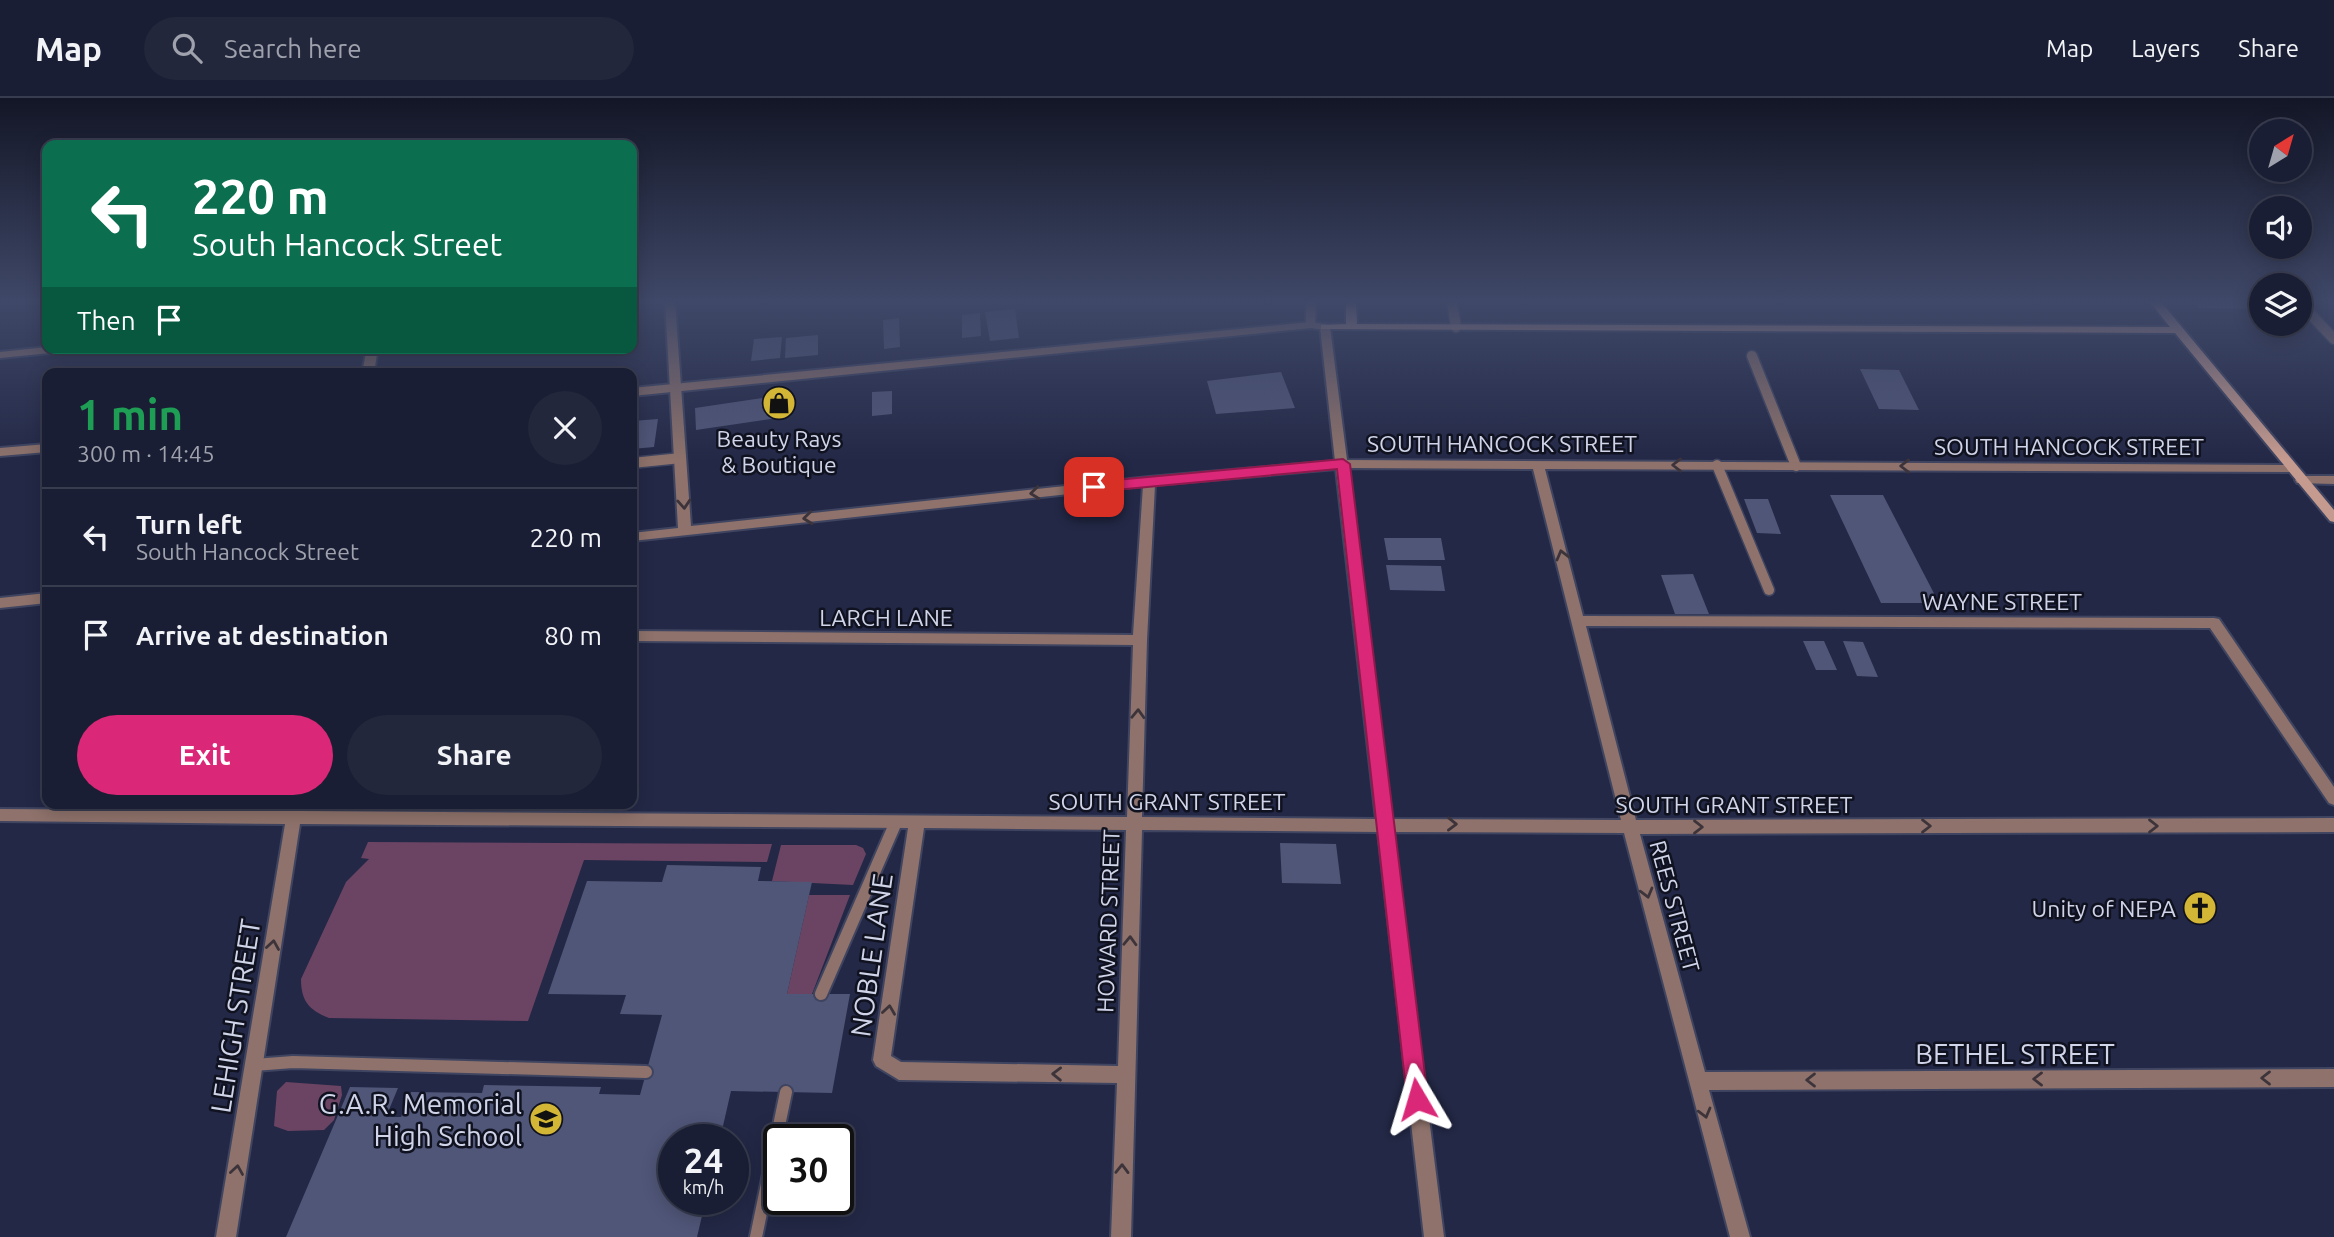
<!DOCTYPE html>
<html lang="en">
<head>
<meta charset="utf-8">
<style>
  body { margin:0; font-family:Ubuntu,sans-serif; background:#23273c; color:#f1f3f6; height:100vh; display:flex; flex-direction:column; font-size:26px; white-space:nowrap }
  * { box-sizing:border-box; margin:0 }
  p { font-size:23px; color:#9fa2ac }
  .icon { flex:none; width:38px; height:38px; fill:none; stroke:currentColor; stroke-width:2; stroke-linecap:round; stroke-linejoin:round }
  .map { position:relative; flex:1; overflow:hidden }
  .details { position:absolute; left:42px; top:270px; width:595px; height:441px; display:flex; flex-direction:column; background:#1a1e34; border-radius:14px; box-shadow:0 4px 18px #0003,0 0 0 2px #383c4f }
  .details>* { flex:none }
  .hud { position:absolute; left:42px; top:42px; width:595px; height:214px; border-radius:14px; box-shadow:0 4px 18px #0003,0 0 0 2px #383c4f; background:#0b6e4f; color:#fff; overflow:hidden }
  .needle { width:46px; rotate:37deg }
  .buttons { position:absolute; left:2249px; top:21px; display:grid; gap:14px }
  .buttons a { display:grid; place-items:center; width:63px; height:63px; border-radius:50%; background:#1a1e34; box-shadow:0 4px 18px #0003,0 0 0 2px #383c4f; font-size:35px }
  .speed { position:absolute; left:658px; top:1026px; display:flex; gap:14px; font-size:35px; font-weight:700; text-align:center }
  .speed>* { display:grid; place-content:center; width:91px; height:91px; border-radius:50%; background:#1a1e34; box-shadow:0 4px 18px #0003,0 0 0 2px #383c4f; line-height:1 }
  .speed small { font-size:18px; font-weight:400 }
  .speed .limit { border:4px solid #111; border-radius:10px; background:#fff; color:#111 }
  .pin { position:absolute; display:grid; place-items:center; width:60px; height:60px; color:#fff; margin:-30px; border-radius:14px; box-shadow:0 4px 10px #0006 }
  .me { position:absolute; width:77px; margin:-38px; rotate:353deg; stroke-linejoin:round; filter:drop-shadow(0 0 5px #0008) }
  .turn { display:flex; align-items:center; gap:24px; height:147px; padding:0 35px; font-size:32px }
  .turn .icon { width:91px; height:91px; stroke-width:2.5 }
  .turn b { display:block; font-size:49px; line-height:60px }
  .then { display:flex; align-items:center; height:66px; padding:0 35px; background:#0003; gap:14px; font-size:26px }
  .round { display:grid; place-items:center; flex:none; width:74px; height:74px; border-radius:37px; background:#23273c }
  .headline { display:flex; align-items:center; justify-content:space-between; height:119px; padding:0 35px }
  h1 { font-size:42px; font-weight:600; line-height:52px; color:#1e9e55 }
  .primary-button { display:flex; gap:14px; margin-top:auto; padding:14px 35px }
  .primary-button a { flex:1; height:80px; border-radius:42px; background:#db2777; color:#fff; font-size:28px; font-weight:600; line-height:80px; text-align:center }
  .primary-button a+a { background:#23273c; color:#f1f3f6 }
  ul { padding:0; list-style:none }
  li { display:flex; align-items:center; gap:21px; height:98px; padding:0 35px; border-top:2px solid #383c4f }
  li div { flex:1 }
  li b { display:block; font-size:26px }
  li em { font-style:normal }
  header { display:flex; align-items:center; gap:42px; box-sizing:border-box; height:98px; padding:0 35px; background:#1a1e34; border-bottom:2px solid #383c4f }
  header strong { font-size:33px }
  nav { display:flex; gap:38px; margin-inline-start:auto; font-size:24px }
  .search { width:490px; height:63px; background:#23273c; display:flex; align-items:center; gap:18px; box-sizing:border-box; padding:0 24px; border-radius:38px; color:#9fa2ac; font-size:26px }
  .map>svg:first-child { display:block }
  .green { fill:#6c4463 }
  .building { fill:#505678 }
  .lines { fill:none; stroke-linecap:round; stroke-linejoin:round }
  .service-far1-casing { stroke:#3f4460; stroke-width:13 }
  .service-casing { stroke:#3f4460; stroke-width:16 }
  .minor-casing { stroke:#3f4460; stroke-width:4 }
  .tertiary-casing { stroke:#3f4460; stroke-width:4 }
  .secondary-casing { stroke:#3f4460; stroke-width:4 }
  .service-far1 { stroke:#8e726b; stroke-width:10 }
  .service { stroke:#8e726b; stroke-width:12 }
  .minor { fill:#8e726b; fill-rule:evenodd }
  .tertiary { fill:#8e726b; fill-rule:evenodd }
  .secondary { fill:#c69b8f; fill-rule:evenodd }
  .oneway { stroke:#3c343a }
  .route { fill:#db2777; stroke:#8e194d; stroke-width:2 }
  .labels { text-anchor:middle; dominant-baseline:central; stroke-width:5; stroke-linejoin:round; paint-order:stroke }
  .poi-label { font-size:23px; fill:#cfd4e8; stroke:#101220 }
  .street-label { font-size:23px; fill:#cfd4e8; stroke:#101220 }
  .near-street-label { font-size:28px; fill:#cfd4e8; stroke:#101220 }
  .near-poi-label { font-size:28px; fill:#cfd4e8; stroke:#101220; text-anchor:end }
</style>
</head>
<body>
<header>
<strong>Map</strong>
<div class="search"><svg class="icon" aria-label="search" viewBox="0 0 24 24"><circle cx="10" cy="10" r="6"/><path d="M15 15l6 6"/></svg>Search here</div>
<nav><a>Map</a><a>Layers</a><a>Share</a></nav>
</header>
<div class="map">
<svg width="2334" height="1139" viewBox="0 0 2334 1139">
  <rect width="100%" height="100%" fill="#232846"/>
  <path class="green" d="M368 744 772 746 767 764 584 762 528 923 329 920C309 912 301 903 301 881L346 784 369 761 361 760Z
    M781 747H856L863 750 866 756 853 787 772 783Z
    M809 797H850L812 896H787Z
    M286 984 341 988 342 997 334 1022 324 1032 288 1033 274 1028 277 993Z"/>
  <path class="building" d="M2194 204H2258L2261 211 2199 210Z
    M1015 211 1019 240 990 243 985 214Z
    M980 215 981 238 962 240V217Z
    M899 220 900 249 884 251 883 222Z
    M818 237V257L785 260 786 240Z
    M782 239 780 260 751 263 754 241Z
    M1860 271 1899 272 1919 312 1879 311Z
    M1281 274 1295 310 1216 316 1207 283Z
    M892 293V316L872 318V294Z
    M789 296 791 318 696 332 695 310Z
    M658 321 654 349 632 351V323Z
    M1830 397H1883L1939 505H1881Z
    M1744 401H1768L1781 436 1757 435Z
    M1384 440H1441L1445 462H1388Z
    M1386 467 1441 468 1445 493 1390 492Z
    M1693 476 1709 516H1675L1661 477Z
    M1803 543H1824L1837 572H1816Z
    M1843 543 1863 544 1878 579 1857 578Z
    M1280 745 1336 746 1341 786 1282 785Z
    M667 767 761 769 758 783 812 784 787 896H850L832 995 731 993 720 1041H674V1101H706L697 1139H286L350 989 398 990 386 1019H401L411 994 482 995 484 987 601 989 599 996 640 997 662 917 620 916 626 897 548 896 587 783 662 784Z"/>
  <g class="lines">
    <defs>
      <path id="service-far1" d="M1452 204 1456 229
        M2300 205 2334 241
        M1752 258 1796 368
        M632 365 681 360
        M1717 367 1769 492"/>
      <path id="service" d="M821 896 896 724
        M254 967 293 964 646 974
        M756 1139 786 994"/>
      <path id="minor" d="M665 204H675L691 428 1149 379 1335 363 1320 229 1325 226 1330 229 1347 362 2295 367 2297 370 2295 373 2291 374 1545 371 1583 518 2214 520 2219 521 2334 689V707L2329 705 2210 530 1586 528 1636 722 2334 720V734L1640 736 1705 974 2334 971V989L1709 992 1750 1139H1730L1624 735 1393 734 1444 1139H1424L1378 734 1142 732 1131 1139H1111L1117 985 899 982 876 968 873 962 908 730 300 726 236 1139H216L285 726 0 723V711L287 713 288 705H304L302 713 1127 719 1133 547 632 543V533L1133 537 1143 388 632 443V435L678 430ZM1348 370 1533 371 1621 722 1392 721ZM1336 371 1376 721 1142 719 1147 542 1155 387ZM924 730 1126 732 1118 968 901 964 891 958Z
        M1306 204H1316L1315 229 1311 230 1306 227Z
        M47 249 75 250 70 253 0 260V254Z
        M367 250H378L374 275H362Z
        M2301 378H2334V386L2297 385 2295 382Z
        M47 495V505L0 510V500Z"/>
      <path id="tertiary" d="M1311 224 1329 227 1330 229 1325 232 1311 230 632 298V290Z
        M47 346V354L0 358V350Z"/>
      <path id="secondary" d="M1346 204H1356L1357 226 2170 229 2150 204H2161L2334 412V424L2330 423 2175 235 1321 231V227L1346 226Z"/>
    </defs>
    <use href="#service-far1" class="service-far1-casing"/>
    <use href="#service" class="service-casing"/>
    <use href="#minor" class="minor-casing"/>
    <use href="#tertiary" class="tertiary-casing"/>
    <use href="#secondary" class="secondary-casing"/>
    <use href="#service-far1" class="service-far1"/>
    <use href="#service" class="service"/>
    <use href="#minor" class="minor"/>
    <use href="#tertiary" class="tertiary"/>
    <use href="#secondary" class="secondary"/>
  </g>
  <defs><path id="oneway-chevron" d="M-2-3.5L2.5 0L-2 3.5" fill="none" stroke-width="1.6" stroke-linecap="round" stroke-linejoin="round" transform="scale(1.75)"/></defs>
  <g class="oneway">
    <use href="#oneway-chevron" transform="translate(1677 367) rotate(-180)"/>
    <use href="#oneway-chevron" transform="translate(1905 368) rotate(-180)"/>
    <use href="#oneway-chevron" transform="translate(1035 395) rotate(174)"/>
    <use href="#oneway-chevron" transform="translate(684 406) rotate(86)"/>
    <use href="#oneway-chevron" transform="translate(808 420) rotate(174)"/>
    <use href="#oneway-chevron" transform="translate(1562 457) rotate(-105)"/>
    <use href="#oneway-chevron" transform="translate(1138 616) rotate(-88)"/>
    <use href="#oneway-chevron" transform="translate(1452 726) rotate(1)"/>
    <use href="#oneway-chevron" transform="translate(1926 728)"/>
    <use href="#oneway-chevron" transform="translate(2153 728)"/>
    <use href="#oneway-chevron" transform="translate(1698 729)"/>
    <use href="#oneway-chevron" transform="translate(1647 795) rotate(75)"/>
    <use href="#oneway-chevron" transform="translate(1130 843) rotate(-88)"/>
    <use href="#oneway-chevron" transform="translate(273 847) rotate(-81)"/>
    <use href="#oneway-chevron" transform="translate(889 912) rotate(-82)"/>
    <use href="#oneway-chevron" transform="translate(1057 976) rotate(-179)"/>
    <use href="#oneway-chevron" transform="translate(2266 980) rotate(180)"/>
    <use href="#oneway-chevron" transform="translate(2038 981) rotate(180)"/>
    <use href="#oneway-chevron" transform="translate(1811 982) rotate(180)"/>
    <use href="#oneway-chevron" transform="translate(1705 1015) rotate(75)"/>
    <use href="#oneway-chevron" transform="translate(1122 1071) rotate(-89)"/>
    <use href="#oneway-chevron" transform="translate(237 1072) rotate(-81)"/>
  </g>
  <linearGradient id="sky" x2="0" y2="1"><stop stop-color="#131626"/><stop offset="0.56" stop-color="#3f4868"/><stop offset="1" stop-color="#3f4868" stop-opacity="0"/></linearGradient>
  <rect width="2334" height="363" fill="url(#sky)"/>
  <path class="route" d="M1343 361 1350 366 1428 1001 1425 1008 1417 1011 1410 1008 1407 1001 1337 371 1094 394 1087 389 1094 384Z"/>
  <defs>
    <symbol id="shop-disc" viewBox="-11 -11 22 22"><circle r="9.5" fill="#d3b635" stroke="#101220"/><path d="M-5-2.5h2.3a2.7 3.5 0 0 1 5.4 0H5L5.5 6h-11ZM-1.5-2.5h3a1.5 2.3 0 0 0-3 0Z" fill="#111"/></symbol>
    <symbol id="church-disc" viewBox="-11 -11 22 22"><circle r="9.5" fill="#d3b635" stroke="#101220"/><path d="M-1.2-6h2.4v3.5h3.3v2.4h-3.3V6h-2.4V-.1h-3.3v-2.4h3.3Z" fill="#111"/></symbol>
    <symbol id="school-disc" viewBox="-11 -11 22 22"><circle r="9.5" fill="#d3b635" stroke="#101220"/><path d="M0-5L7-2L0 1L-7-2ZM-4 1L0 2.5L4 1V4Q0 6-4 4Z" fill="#111"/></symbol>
  </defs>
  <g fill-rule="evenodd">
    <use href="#shop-disc" x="760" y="286" width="38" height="38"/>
    <use href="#church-disc" x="2181" y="791" width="38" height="38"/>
    <use href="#school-disc" x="527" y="1002" width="38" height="38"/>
  </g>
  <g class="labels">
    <g class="poi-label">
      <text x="779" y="340">Beauty Rays<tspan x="779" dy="26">&amp; Boutique</tspan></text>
      <text x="2176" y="810" text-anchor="end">Unity of NEPA</text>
    </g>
    <g class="street-label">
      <text x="1502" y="345">SOUTH HANCOCK STREET</text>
      <text x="2069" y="348">SOUTH HANCOCK STREET</text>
      <text x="2002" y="503">WAYNE STREET</text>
      <text x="886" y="519">LARCH LANE</text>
      <text x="1167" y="703">SOUTH GRANT STREET</text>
      <text x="1734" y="706">SOUTH GRANT STREET</text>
      <text transform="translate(1675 808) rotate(75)">REES STREET</text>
      <text transform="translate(1108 823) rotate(-88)">HOWARD STREET</text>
    </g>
    <g class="near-street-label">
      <text transform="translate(871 857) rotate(-82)">NOBLE LANE</text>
      <text transform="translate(235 918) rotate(-81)">LEHIGH STREET</text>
      <text x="2015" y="955">BETHEL STREET</text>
    </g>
    <g class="near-poi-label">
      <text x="522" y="1005">G.A.R. Memorial<tspan x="522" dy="32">High School</tspan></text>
    </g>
  </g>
</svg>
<div class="buttons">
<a><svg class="needle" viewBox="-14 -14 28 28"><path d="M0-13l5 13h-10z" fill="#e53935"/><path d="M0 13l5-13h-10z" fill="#9fa2ac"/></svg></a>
<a><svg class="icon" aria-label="sound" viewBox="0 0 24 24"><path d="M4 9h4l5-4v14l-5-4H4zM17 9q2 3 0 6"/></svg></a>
<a><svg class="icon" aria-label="layers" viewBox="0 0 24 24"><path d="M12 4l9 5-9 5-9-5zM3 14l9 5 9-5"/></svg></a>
</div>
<div class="speed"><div>24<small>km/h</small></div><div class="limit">30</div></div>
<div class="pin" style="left:1094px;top:389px;background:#d93025"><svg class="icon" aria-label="arrive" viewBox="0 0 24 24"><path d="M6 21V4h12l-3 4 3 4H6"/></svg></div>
<svg class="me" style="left:1417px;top:1001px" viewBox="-20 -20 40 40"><path d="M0-17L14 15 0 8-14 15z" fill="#db2777" stroke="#fff" stroke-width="4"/></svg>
<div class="hud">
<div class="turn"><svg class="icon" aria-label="left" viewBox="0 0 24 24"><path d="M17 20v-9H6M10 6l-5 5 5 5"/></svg><div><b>220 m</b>South Hancock Street</div></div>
<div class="then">Then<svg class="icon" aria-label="arrive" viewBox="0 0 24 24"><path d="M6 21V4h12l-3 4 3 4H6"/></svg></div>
</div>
<section class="details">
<div class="headline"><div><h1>1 min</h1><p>300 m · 14:45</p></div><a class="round"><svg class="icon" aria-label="close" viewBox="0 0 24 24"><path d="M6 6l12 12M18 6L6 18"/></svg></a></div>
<ul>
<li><svg class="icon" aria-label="left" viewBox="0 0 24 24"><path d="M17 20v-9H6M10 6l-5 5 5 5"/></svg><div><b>Turn left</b><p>South Hancock Street</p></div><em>220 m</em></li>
<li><svg class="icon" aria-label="arrive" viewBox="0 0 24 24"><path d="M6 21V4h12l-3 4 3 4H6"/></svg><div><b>Arrive at destination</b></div><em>80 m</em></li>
</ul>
<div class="primary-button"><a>Exit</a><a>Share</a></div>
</section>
</div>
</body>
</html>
